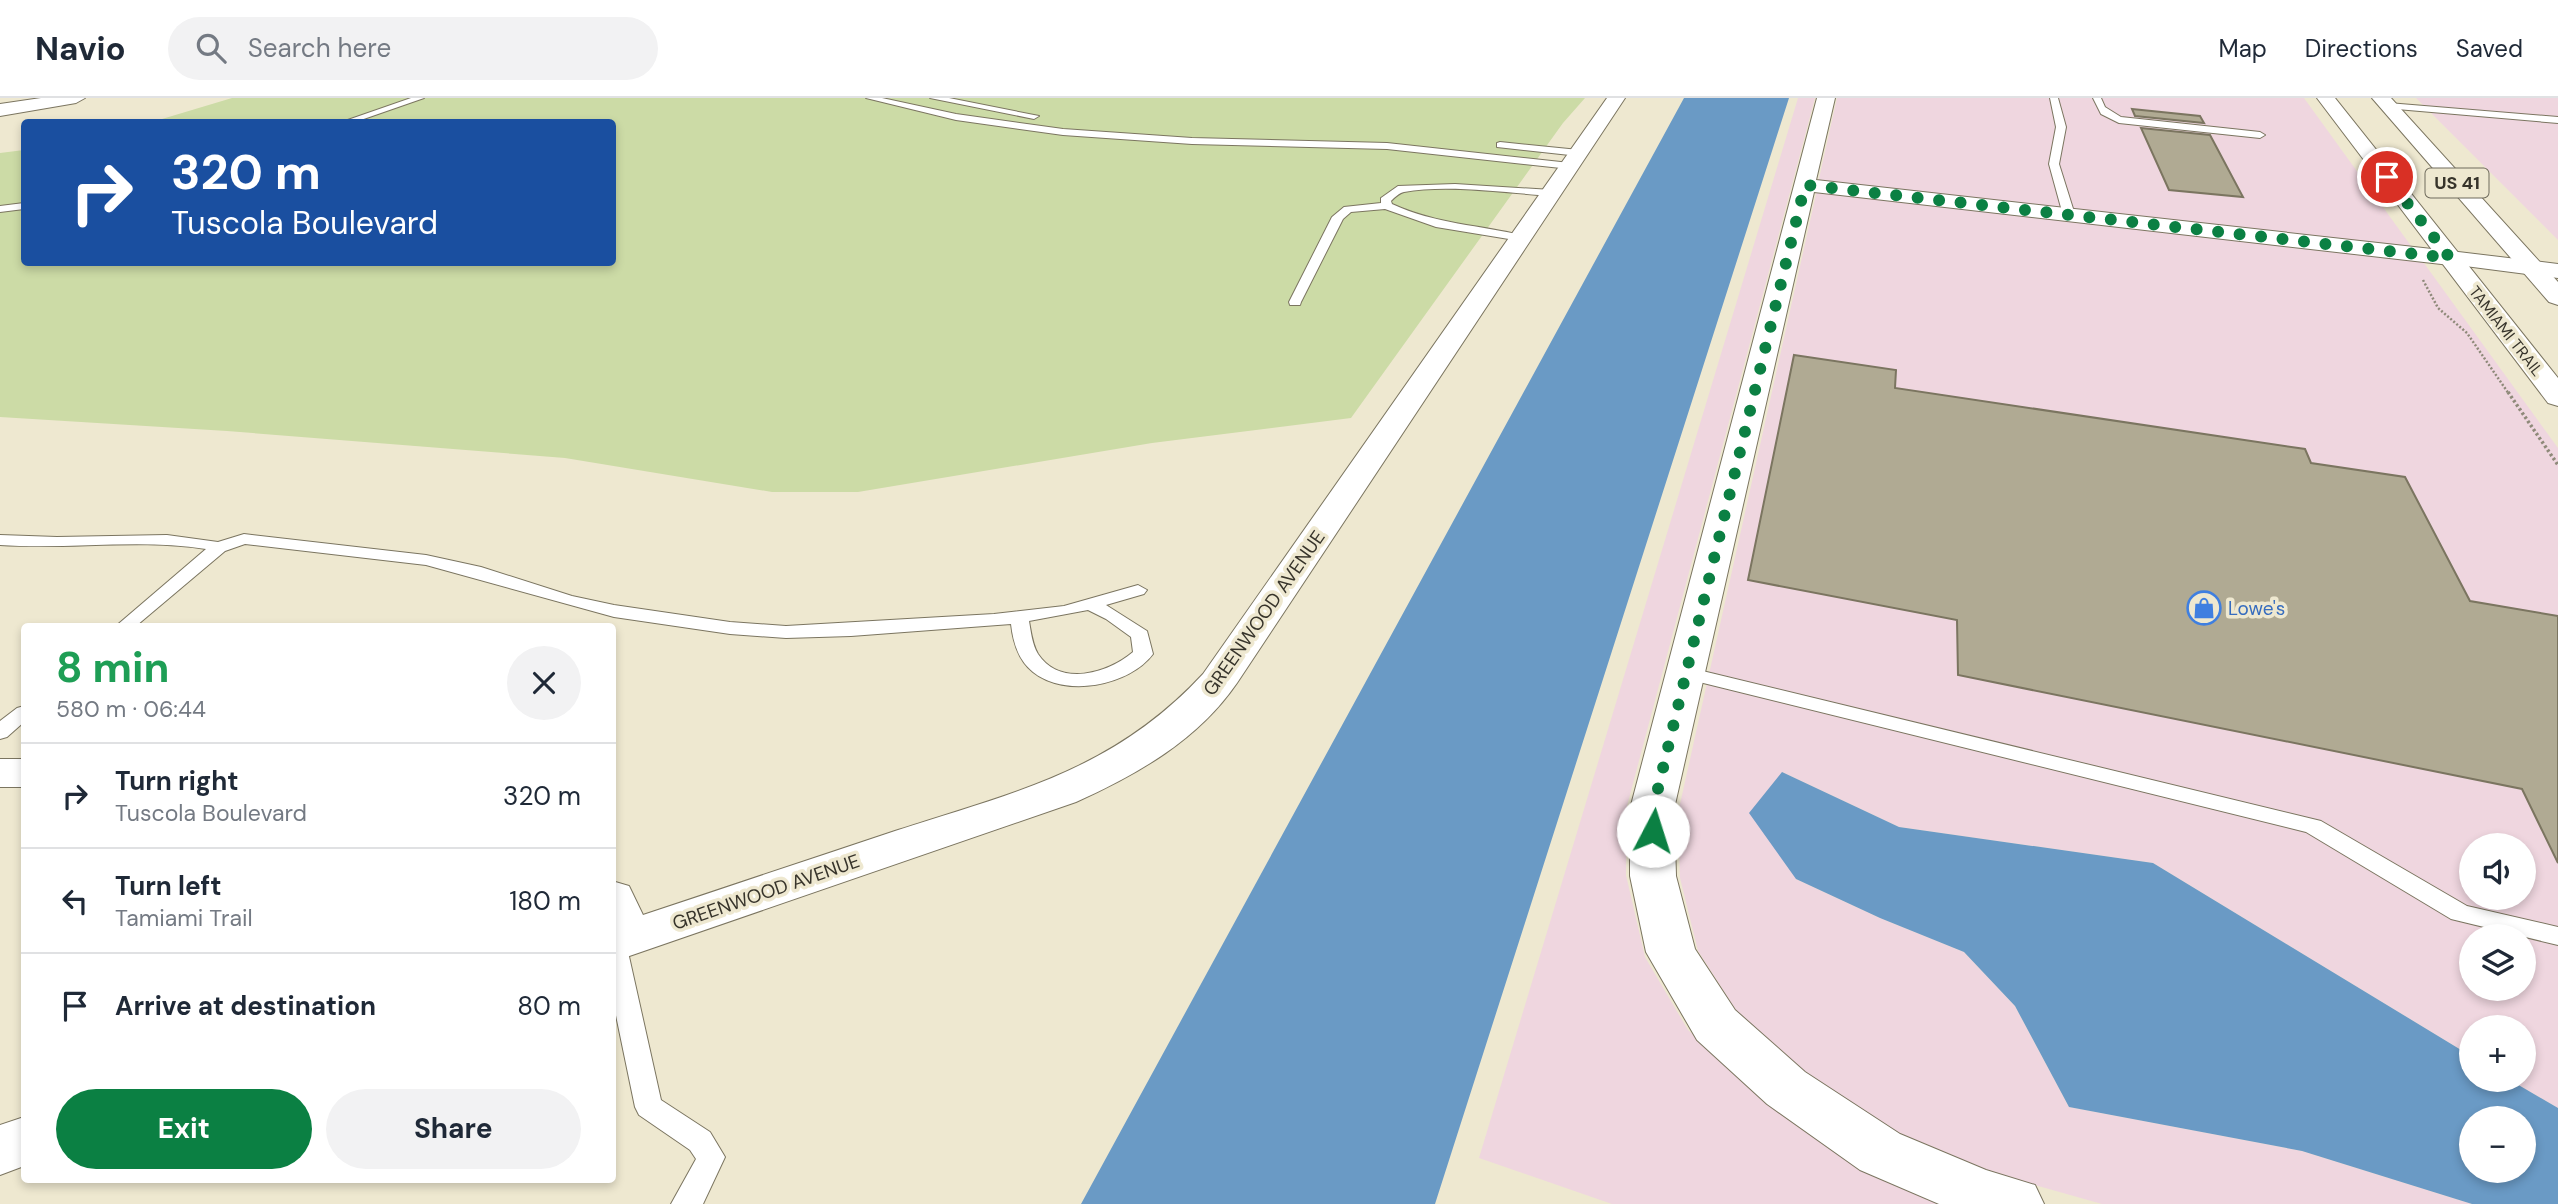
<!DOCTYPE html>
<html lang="en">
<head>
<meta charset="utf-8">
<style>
  body { margin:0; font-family:"DM Sans",sans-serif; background:#f2f2f3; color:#1f2937; height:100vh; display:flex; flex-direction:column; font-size:26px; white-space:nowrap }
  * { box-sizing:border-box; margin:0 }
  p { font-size:23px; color:#747a83 }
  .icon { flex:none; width:38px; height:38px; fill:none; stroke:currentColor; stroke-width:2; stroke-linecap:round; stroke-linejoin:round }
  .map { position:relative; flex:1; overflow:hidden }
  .drawer { position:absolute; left:21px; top:525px; width:595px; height:560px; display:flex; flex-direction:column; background:#fff; border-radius:7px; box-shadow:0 4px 10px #0003 }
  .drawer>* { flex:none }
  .guide { position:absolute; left:21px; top:21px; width:595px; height:147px; border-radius:7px; box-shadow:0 4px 10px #0003; background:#1a4fa0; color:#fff; overflow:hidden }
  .buttons { position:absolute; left:2459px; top:735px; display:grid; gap:14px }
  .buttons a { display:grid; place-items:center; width:77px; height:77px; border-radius:50%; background:#fff; box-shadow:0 4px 10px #0003; font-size:35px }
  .pin { position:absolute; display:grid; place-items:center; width:60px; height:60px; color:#fff; margin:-30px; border:4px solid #fff; border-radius:50%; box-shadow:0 2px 7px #0007 }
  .me { position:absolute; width:77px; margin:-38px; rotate:5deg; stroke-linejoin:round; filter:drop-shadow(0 0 5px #0008) }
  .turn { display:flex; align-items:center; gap:24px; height:147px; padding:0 35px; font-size:32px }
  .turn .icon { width:91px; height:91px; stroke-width:2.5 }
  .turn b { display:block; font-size:49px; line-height:60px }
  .round { display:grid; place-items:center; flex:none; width:74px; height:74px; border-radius:37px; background:#f2f2f3 }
  .headline { display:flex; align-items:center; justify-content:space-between; height:119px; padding:0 35px }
  h1 { font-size:42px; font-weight:700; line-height:52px; color:#1e9e55 }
  .primary-button { display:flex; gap:14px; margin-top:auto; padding:14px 35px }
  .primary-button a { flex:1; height:80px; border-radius:42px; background:#0b8043; color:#fff; font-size:28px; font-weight:700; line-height:80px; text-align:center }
  .primary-button a+a { background:#f2f2f3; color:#1f2937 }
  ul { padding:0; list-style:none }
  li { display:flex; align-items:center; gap:21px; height:105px; padding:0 35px; border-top:2px solid #e0e1e3 }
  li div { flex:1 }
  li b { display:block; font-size:26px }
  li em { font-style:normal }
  header { display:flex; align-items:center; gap:42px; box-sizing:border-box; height:98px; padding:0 35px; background:#fff; border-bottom:2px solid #e0e1e3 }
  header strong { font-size:33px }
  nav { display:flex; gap:38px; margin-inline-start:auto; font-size:24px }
  .search { width:490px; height:63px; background:#f2f2f3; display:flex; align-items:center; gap:18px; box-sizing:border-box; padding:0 24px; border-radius:38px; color:#747a83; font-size:26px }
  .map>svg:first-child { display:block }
  .commercial { fill:#efd6df; fill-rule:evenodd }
  .green { fill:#ccdba6 }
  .water { fill:#6a9ac5; fill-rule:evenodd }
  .building { fill:#b0aa93; stroke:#7b7560; stroke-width:2 }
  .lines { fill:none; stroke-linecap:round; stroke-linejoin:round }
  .service-casing { stroke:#7b7560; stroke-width:2 }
  .minor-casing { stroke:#7b7560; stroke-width:2 }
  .tertiary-casing { stroke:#7b7560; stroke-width:2 }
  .primary-casing { stroke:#7b7560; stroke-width:2 }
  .path-far1 { stroke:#8e8979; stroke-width:2.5; stroke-dasharray:2 2; stroke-linecap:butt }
  .path { stroke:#8e8979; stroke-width:3.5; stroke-dasharray:2.5 2.5; stroke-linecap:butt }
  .service { fill:#fff; fill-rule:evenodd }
  .minor { fill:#fff; fill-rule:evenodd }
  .tertiary { fill:#fff; fill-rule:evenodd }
  .primary { fill:#fff; fill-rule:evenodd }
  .route { stroke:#0b8043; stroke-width:12; stroke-dasharray:0 21.6 }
  .labels { text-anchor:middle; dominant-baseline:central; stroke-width:7; stroke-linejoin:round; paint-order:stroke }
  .far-street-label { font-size:16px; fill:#37342b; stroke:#eee8d0 }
  .shield { fill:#eee8d0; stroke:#6e6a5c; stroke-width:2 }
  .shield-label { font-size:18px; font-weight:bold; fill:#37342b }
  .shop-label { font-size:19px; fill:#366cbe; stroke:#eee8d0; text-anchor:start }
  .street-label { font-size:19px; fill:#37342b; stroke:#eee8d0 }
</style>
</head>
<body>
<header>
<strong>Navio</strong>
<div class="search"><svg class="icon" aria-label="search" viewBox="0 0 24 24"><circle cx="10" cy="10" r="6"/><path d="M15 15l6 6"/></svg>Search here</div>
<nav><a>Map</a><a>Directions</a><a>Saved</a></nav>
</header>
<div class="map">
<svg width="2558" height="1106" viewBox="0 0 2558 1106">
  <rect width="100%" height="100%" fill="#eee8d0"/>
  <path class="commercial" d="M1798 0H1815L1627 708 1626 777 1645 859 1688 932 1768 1006 1943 1106H1612L1479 1060Z
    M1837 0H2304L2414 152 1818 85Z
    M2416 0H2558V142Z
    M1817 92 2421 161 2558 350V1010L2510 982H2524V929H2471V958L2153 765 1899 729 1782 674 1796 781 1880 820 1964 854 2015 908 2069 1009 2302 1053 2472 1106H2102L1985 1073 1895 1034 1806 977 1741 920 1698 853 1680 780 1678 715ZM2471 747H2524V800H2471ZM2471 838H2524V891H2471Z"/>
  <path class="green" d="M232 0H1585L1563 25 1351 320 1152 345 858 394H772L565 360 227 333 0 319V55L24 52V164H612V24H152Z"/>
  <path class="water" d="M1684 0H1789L1435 1106H1081Z
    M1782 674 1899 729 2153 765 2471 958V982H2510L2558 1010V1106H2472L2302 1053 2069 1009 2015 908 1964 854 1880 820 1796 781 1749 715ZM2471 1020H2524V1073H2471Z"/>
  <path class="building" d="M2132 11 2200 18 2204 25 2135 18Z
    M2141 30 2210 37 2243 99 2169 92Z
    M1794 257 1896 272 1895 290 2305 351 2311 365 2405 379 2470 503 2558 518V765L2522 691 1958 577 1957 522 1748 482Z"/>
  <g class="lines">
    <defs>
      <path id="service" d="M411 0H424L355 24H342Z
        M866 0H882L956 16 1063 31 1192 40 1387 45 1570 65 1575 68 1570 71 1387 51 1192 46 1063 37 956 22Z
        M930 0H949L1039 18 1034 21Z
        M2050 0H2058L2066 29 2059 66 2075 117 2069 120 2063 117 2049 66 2056 29Z
        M2093 0H2101L2105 9 2121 19 2260 34 2265 37 2260 40 2119 25 2101 16Z
        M2388 5 2558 19V25L2385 10 2383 8Z
        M1500 44 1579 52 1584 55 1579 58 1497 49V45Z
        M1455 86 1552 92 1557 95 1552 98C1508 95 1447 86 1404 94 1399 95 1395 99 1391 103L1392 106C1435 126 1480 127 1525 138L1527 140 1521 143 1436 129 1385 111 1351 114 1343 121 1301 204 1300 207H1290L1289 204 1332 119 1344 109 1381 105V100L1398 88Z
        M24 105V111L0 114V108Z
        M244 436 426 457 481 469 572 498 614 507 730 524 786 528 994 516 1064 508 1138 487 1147 492 1144 496 1106 507 1147 533 1153 556C1129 588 1065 600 1033 574 1018 562 1013 544 1011 526L851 538 786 540 730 536 614 519 426 467 245 446 225 453 136 528H116L206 451C139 440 68 452 0 447V437L57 439 167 437 218 444ZM1088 512 1106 521 1131 539 1133 554C1107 576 1060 589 1038 556 1032 546 1031 534 1029 523Z
        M1686 569 2321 723 2467 808 2558 829V847L2451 821 2306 734 1679 579 1676 575Z
        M24 608V624L7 639 0 641V623L17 610Z
        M612 836 623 838 626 845 661 1002 710 1034 725 1059 703 1106H671L696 1061 690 1052 639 1017 635 1009 612 898Z"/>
      <path id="minor" d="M41 0H85L76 5 0 18V6Z
        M1607 0H1625L1237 585C1198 642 1138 676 1076 704L612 864V783L629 788 643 817C727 789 811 761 895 733 1015 694 1113 673 1203 576Z
        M1817 0H1835L1816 82 2450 153 2458 155 2462 160 2458 165 2450 167 1814 94 1674 711 1676 778 1695 851 1735 912 1805 974 1900 1036 1986 1072 2035 1087 2044 1106H1939L1860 1072 1767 1006 1697 942 1646 854 1630 778V711Z
        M0 661H24V689H0Z
        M24 1019V1068L0 1077V1027Z"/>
      <path id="tertiary" d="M2450 153 2558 166V180L2442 165 2438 160 2442 155Z"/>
      <path id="primary" d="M2317 0H2335L2558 280V308L2548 305Z
        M2372 0H2391L2558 184V207L2549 204Z"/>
    </defs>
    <use href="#service" class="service-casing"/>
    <use href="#minor" class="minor-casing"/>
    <use href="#tertiary" class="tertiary-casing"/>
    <use href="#primary" class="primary-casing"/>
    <path class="path-far1" d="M2423 182 2438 210 2467 235 2509 296"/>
    <path class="path" d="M2508 294 2558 367"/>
    <use href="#service" class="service"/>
    <use href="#minor" class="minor"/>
    <use href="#tertiary" class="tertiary"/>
    <use href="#primary" class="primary"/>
  </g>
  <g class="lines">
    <path class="route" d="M1653 733V711L1805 87 2450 160 2387 79"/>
  </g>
  <defs>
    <symbol id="shop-ring" viewBox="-11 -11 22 22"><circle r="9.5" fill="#eee8d0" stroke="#3f7fe0" stroke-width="1.5"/><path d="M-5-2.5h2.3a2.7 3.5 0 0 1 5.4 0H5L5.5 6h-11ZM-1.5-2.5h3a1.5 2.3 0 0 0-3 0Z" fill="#3f7fe0"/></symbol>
  </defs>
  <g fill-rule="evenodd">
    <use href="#shop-ring" x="2185" y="491" width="38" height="38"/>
  </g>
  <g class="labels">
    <g class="far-street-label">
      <text transform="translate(2506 233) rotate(52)">TAMIAMI TRAIL</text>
    </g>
    <rect class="shield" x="2425.5" y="70.5" width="63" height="29" rx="5"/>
    <g class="shield-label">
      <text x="2457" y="85">US 41</text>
    </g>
    <g class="shop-label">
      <text x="2228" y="510">Lowe's</text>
    </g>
    <g class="street-label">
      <text transform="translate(1264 515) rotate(-55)">GREENWOOD AVENUE</text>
      <text transform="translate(766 794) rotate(-19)">GREENWOOD AVENUE</text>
    </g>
  </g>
</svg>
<div class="buttons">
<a><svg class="icon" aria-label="sound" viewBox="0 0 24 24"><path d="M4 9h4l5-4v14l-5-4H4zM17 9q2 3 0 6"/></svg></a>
<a><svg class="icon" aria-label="layers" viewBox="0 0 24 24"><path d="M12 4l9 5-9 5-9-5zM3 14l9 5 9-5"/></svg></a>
<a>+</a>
<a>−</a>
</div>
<div class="pin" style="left:2387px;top:79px;background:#d93025"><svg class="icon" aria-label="arrive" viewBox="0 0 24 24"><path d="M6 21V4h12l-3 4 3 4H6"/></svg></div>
<svg class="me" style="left:1653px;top:733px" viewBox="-20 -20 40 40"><circle r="19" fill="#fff"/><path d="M0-13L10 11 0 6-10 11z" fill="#0b8043"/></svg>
<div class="guide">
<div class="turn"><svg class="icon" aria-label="right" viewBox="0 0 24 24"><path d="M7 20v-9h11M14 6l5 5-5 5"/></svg><div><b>320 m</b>Tuscola Boulevard</div></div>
</div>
<section class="drawer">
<div class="headline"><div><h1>8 min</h1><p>580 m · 06:44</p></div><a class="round"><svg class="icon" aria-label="close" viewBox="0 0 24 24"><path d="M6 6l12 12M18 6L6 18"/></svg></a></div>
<ul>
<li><svg class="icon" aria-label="right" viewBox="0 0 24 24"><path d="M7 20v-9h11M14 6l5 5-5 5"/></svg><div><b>Turn right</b><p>Tuscola Boulevard</p></div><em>320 m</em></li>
<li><svg class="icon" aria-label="left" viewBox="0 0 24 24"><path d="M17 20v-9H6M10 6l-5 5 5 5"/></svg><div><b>Turn left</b><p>Tamiami Trail</p></div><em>180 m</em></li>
<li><svg class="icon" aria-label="arrive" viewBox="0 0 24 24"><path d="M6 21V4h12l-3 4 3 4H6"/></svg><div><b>Arrive at destination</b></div><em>80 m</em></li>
</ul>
<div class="primary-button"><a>Exit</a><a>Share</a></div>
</section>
</div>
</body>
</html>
